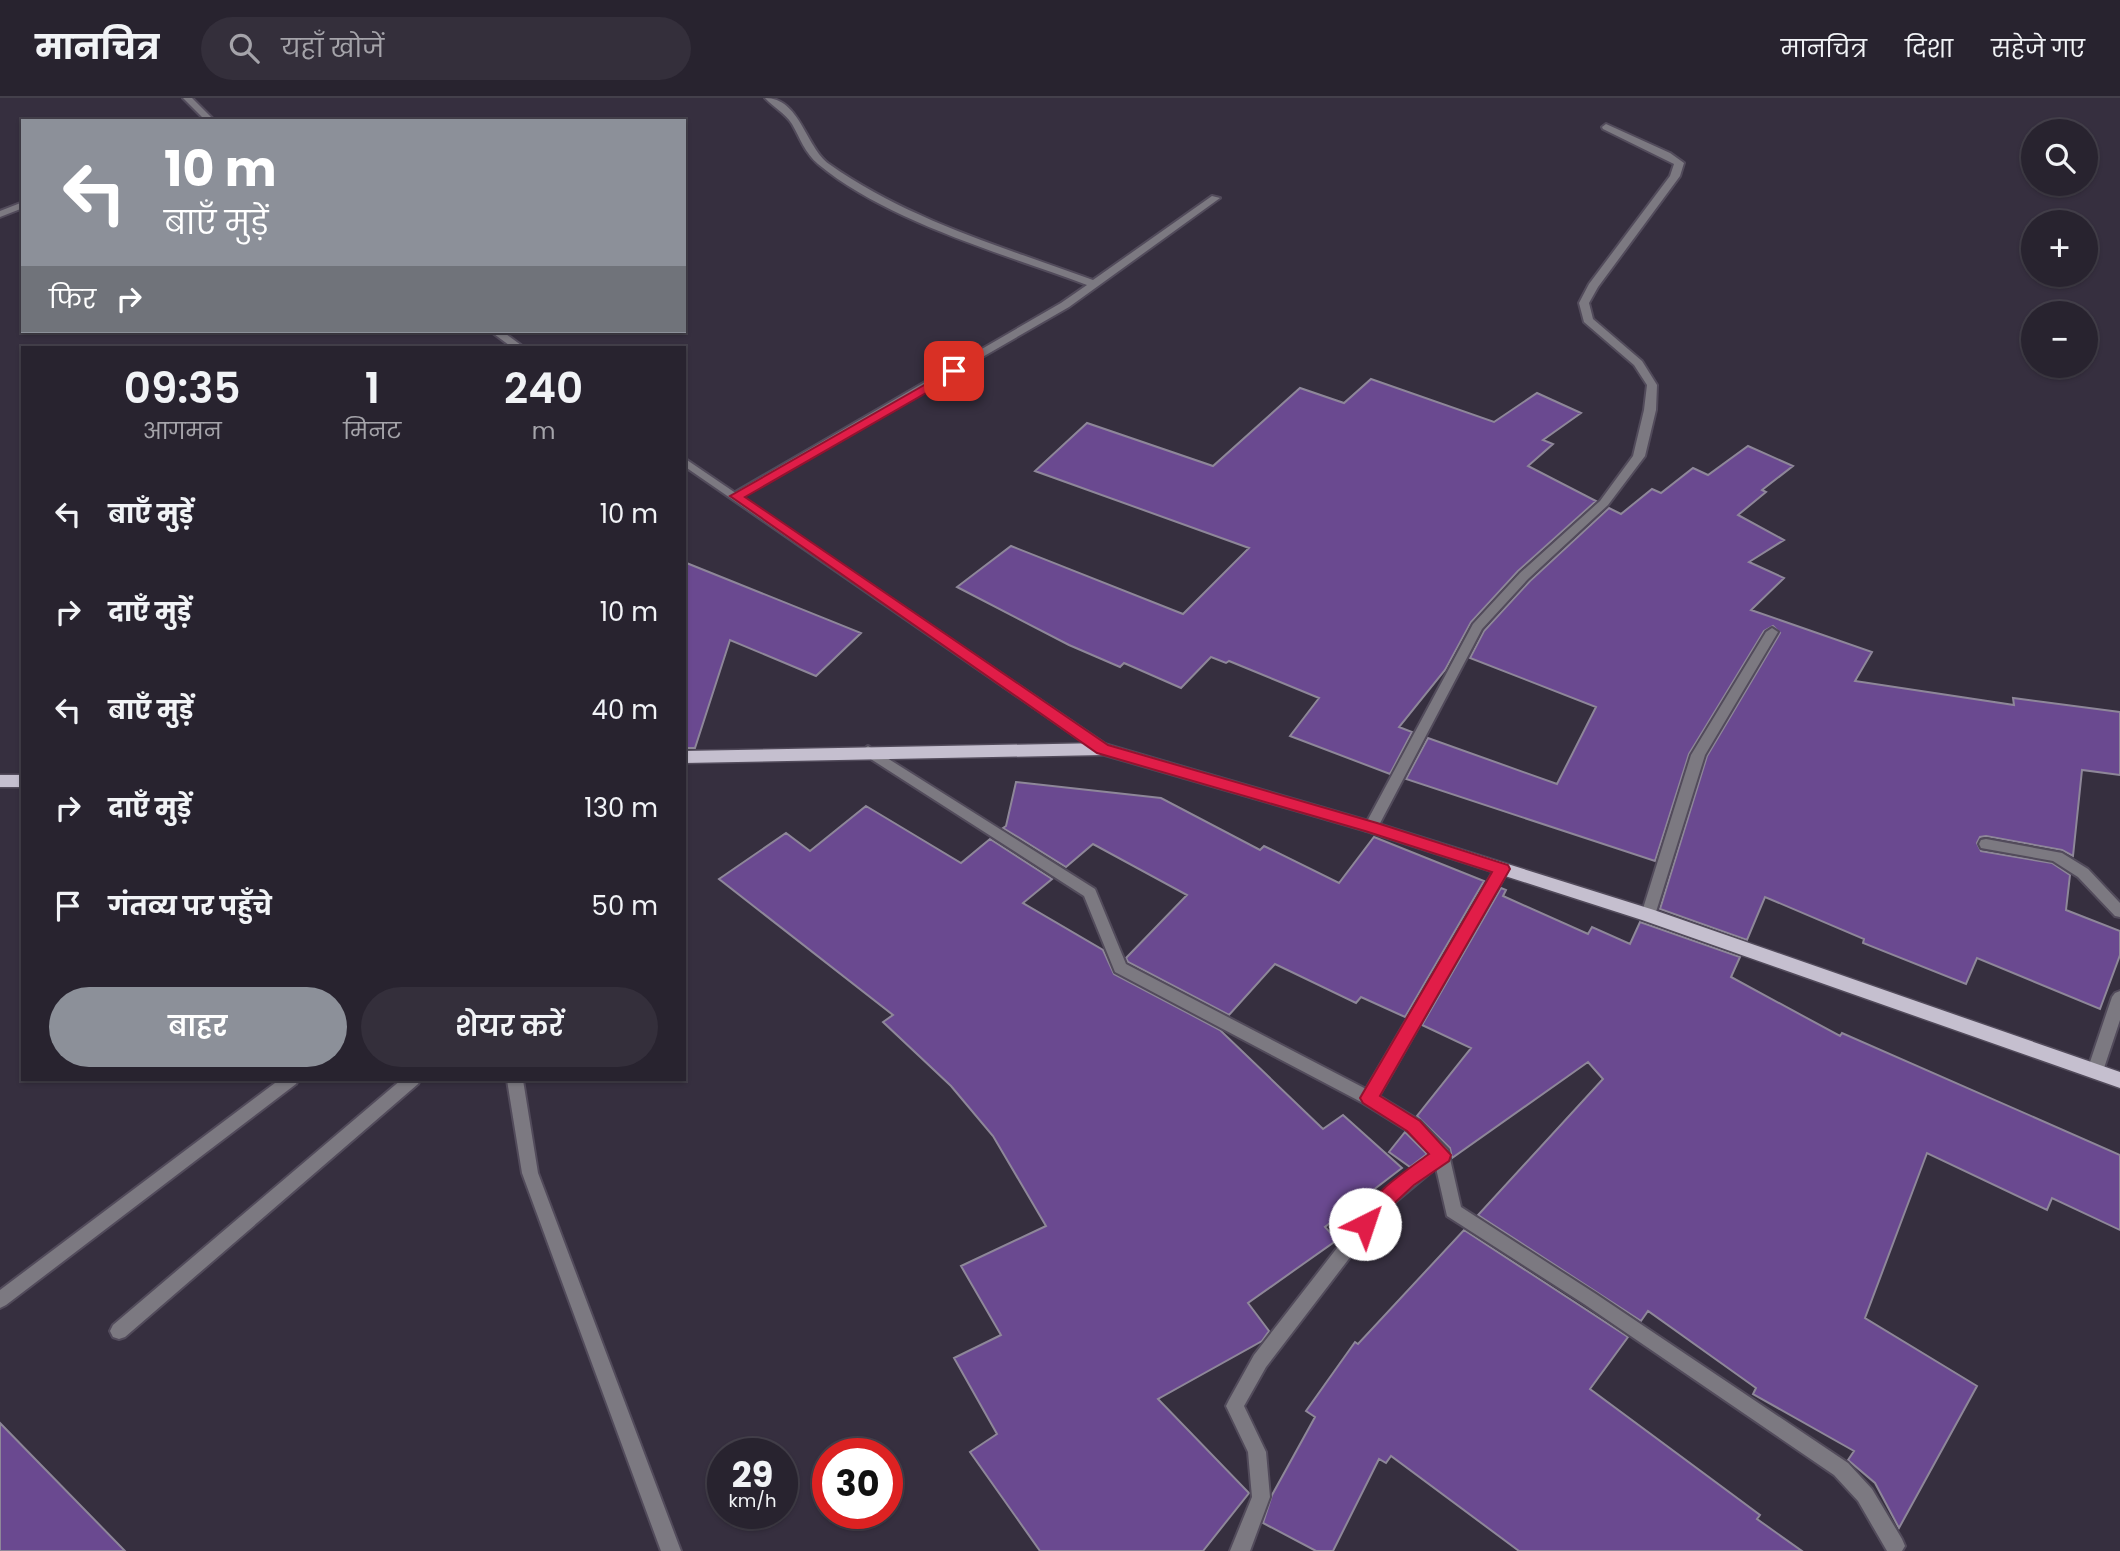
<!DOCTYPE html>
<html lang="hi">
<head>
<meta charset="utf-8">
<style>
  body { margin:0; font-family:Poppins,"Noto Sans Devanagari",sans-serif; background:#342f3b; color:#f1f3f6; height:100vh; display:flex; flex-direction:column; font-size:26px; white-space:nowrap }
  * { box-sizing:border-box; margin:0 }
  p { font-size:23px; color:#a5a4aa }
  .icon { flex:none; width:38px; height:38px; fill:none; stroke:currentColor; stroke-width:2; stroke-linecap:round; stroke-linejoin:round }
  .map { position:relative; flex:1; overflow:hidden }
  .side { position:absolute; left:21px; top:248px; width:665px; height:735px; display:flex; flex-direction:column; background:#28232f; border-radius:0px; box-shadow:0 2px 5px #0004,0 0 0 2px #44404b }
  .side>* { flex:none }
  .banner { position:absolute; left:21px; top:21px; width:665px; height:214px; border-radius:0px; box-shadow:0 2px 5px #0004,0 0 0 2px #44404b; background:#8c9099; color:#fff; overflow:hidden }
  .controls { position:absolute; left:2021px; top:21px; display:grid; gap:14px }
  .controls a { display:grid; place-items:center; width:77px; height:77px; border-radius:50%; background:#28232f; box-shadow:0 2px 5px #0004,0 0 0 2px #44404b; font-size:35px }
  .speed { position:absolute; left:707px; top:1340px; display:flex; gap:14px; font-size:35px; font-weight:700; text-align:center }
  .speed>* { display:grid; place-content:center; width:91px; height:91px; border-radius:50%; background:#28232f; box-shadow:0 2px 5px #0004,0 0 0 2px #44404b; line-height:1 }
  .speed small { font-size:18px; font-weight:400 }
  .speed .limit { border:10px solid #d22; background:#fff; color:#111 }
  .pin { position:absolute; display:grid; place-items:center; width:60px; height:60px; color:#fff; margin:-30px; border-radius:14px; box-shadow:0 4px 10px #0006 }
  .me { position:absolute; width:77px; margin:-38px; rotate:41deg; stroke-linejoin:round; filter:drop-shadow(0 0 5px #0008) }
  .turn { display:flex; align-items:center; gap:24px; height:147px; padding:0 28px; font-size:32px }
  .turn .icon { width:91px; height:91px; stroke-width:2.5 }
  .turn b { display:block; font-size:49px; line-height:60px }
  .then { display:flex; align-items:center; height:66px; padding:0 28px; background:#0003; gap:14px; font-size:26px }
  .eta { display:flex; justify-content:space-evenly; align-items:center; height:119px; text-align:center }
  .eta b { font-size:42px; font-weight:600; line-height:49px }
  .button { display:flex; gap:14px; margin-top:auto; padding:14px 28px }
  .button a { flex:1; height:80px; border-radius:42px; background:#8c9099; color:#fff; font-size:28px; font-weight:600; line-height:80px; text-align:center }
  .button a+a { background:#342f3b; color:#f1f3f6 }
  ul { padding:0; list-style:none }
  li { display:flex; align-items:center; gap:21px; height:98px; padding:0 28px }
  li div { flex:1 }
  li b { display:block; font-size:26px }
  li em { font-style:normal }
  header { display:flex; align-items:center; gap:42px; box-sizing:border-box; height:98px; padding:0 35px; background:#28232f; border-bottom:2px solid #44404b }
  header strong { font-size:33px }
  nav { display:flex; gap:38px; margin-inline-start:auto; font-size:24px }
  .search { width:490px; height:63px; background:#342f3b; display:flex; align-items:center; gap:18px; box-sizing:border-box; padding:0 24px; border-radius:38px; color:#a5a4aa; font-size:26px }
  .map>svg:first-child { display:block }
  .building { fill:#6a4990; stroke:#8e8799; stroke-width:2 }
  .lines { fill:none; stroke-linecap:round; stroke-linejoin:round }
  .service-casing { stroke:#524b5b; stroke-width:4 }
  .minor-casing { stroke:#524b5b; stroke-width:4 }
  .tertiary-casing { stroke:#524b5b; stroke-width:4 }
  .primary-casing { stroke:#524b5b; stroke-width:3 }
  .service { fill:#7c7981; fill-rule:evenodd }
  .minor { fill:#7c7981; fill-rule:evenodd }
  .tertiary { fill:#7c7981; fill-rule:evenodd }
  .primary { fill:#c5bfcf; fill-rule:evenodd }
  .route { fill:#e11d48; stroke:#92132f; stroke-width:2 }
</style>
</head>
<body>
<header>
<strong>मानचित्र</strong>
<div class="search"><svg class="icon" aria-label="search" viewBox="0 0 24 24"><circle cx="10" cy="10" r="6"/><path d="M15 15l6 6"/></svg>यहाँ खोजें</div>
<nav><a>मानचित्र</a><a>दिशा</a><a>सहेजे गए</a></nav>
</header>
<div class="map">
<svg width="2120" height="1453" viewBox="0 0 2120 1453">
  <rect width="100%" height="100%" fill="#362f3f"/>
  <path class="building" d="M1371 281 1494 324 1537 295 1581 315 1543 342 1553 346 1528 368 1596 403 1518 473 1471 524 1445 572 1399 629 1412 634 1390 676 1290 638 1319 600 1229 563 1226 565 1211 559 1181 590 1124 565 1120 569 1069 547 957 489 1011 448 1183 516 1249 450 1035 373 1087 325 1213 368 1300 290 1344 305Z
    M1748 348 1793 368 1762 392 1766 394 1738 417 1784 442 1749 464 1784 480 1751 512 1872 554 1855 583 2014 607 2013 600 2120 614V677L2082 672 2073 758 2062 752 1986 738 1980 739 1977 745 1981 753 2052 765 2070 777 2066 812 2120 833V857L2100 911 1977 860 1966 886 1863 845 1864 841 1765 799 1747 842 1660 811 1707 658 1780 535 1773 528 1764 533 1689 656 1655 763 1406 681 1428 640 1557 686 1596 609 1470 560 1484 533 1530 483 1609 410 1621 416 1652 391 1661 395 1693 370 1708 377Z
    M684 464 861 535 816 578 730 542 695 650H684Z
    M1016 684 1161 700 1260 752 1264 748 1339 785 1374 739 1484 783 1405 919 1361 899 1356 905 1275 866 1229 917 1128 864 1126 860 1187 797 1093 746 1066 769 1003 730 1006 728Z
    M866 708 961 765 990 741 1052 781 1023 805 1103 852 1114 876 1220 932 1323 1031 1343 1017 1402 1070 1325 1129 1337 1142 1248 1205 1269 1233 1262 1243 1158 1301 1249 1395 1203 1453H1040L970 1354 997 1336 954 1260 1001 1237 961 1168 1046 1128 993 1038 951 988 883 924 893 917 719 781 786 735 810 753Z
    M1501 790 1506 792 1503 798 1588 836 1592 829 1630 846 1640 824 1740 859 1731 879 1840 938 1842 935 2120 1057V1132L2052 1100 2047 1112 1927 1055 1865 1220 1977 1288 1899 1430 1875 1385 1848 1362 1854 1353 1753 1296 1756 1290 1648 1213 1641 1223 1478 1117 1603 981 1588 964 1452 1060 1450 1050 1417 1018 1471 950 1422 927Z
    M1405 1034 1427 1056 1410 1069 1389 1054Z
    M1464 1132 1628 1239 1590 1291 1760 1417 1757 1421 1802 1453H1519L1391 1358 1386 1365 1379 1361 1333 1453H1316L1263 1425 1272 1397 1315 1319 1306 1313 1355 1244 1358 1246Z
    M0 1325 125 1453H0Z"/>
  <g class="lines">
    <defs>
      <path id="service" d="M765 0C800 0 805 48 829 66 908 122 1003 149 1093 182L1212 98 1220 100 1069 209 736 401 732 400V396L1061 205 1087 187C1004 156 886 123 818 66 805 55 800 40 792 26 785 15 773 9 765 0Z
        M401 982H420L418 986 125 1239 119 1241 113 1239 110 1233 113 1227Z"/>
      <path id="minor" d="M1606 26 1670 55 1684 65 1680 78 1598 189 1589 205 1593 221 1642 263 1657 287 1656 312 1645 358 1608 407 1528 481 1482 531 1378 729 1376 733H1366L1364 729 1473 526 1520 475 1600 403 1633 358 1644 312 1647 287 1634 267 1584 224 1579 205 1589 186 1670 78 1674 66 1603 31 1602 29Z
        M23 104V110L0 119V113Z
        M1772 530 1778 534 1705 657 1655 817 1653 821H1643L1641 817 1691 657 1766 534Z
        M868 648 1095 791 1126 866 1366 991 1497 767H1507L1509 771 1379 998 1420 1023 1448 1052 1461 1109 1596 1196 1848 1365 1872 1391 1902 1441 1905 1448 1902 1453H1887L1858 1403 1834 1377 1584 1206 1447 1118 1436 1070 1387 1111 1266 1269 1244 1308 1266 1354 1270 1399 1250 1453H1230L1252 1399 1248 1354 1226 1308 1229 1302 1254 1257 1375 1101 1431 1056 1408 1033 1363 1005 1115 874 1084 798 863 656 861 653Z
        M1986 741 2062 755 2088 771 2120 805V819L2115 818 2078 779 2053 763 1981 750 1979 746 1981 742Z
        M2120 893V922L2103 973 2101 977 2095 979 2089 977 2087 973 2112 899 2115 895Z
        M279 982H298L296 986 6 1207 0 1210V1192Z
        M507 982H523L538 1075 681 1453H661L522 1075Z"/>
      <path id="tertiary" d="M183 0H192L215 23H206Z
        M490 233H502L525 250H513Z
        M684 360 1108 648 1110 651 1108 654H1098L684 368Z"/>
      <path id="primary" d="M1103 645 1377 725 1654 812 2120 974V990L1642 822 1365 733 1103 657 684 665V653Z
        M0 677H23V689H0Z"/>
    </defs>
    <use href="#service" class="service-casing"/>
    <use href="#minor" class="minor-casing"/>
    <use href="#tertiary" class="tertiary-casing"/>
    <use href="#primary" class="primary-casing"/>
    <use href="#service" class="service"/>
    <use href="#minor" class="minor"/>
    <use href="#tertiary" class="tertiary"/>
    <use href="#primary" class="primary"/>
  </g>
  <path class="route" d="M954 270 961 273 959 276 745 399 1108 647 1377 725 1508 767 1510 771 1380 998 1420 1023 1451 1057 1449 1063 1414 1087 1387 1112 1372 1132 1365 1134 1359 1132 1356 1126C1370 1096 1403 1075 1429 1056L1407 1033 1363 1005 1360 1000 1492 774 1365 733 1097 655 730 398Z"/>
</svg>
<div class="controls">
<a><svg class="icon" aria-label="search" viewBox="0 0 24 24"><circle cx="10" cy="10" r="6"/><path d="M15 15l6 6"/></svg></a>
<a>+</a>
<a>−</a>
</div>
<div class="speed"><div>29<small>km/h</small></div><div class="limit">30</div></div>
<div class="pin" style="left:954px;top:273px;background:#d93025"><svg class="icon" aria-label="arrive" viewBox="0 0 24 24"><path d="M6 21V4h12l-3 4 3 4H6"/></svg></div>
<svg class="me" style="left:1365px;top:1126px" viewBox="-20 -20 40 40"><circle r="19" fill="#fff"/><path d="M0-13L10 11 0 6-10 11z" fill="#e11d48"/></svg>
<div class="banner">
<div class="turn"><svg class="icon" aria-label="left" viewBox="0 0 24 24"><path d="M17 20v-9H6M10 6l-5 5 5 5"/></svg><div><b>10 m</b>बाएँ मुड़ें</div></div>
<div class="then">फिर<svg class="icon" aria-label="right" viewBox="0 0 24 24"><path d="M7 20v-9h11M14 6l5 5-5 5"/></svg></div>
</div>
<section class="side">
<div class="eta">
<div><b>09:35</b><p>आगमन</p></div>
<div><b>1</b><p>मिनट</p></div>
<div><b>240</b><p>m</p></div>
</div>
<ul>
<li><svg class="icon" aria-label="left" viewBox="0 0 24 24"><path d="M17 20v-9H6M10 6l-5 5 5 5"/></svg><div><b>बाएँ मुड़ें</b></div><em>10 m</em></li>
<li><svg class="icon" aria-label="right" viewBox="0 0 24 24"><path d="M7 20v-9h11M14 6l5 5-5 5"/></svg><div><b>दाएँ मुड़ें</b></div><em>10 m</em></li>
<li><svg class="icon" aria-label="left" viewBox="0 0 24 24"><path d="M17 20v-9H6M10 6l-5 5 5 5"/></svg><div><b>बाएँ मुड़ें</b></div><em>40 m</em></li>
<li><svg class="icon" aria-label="right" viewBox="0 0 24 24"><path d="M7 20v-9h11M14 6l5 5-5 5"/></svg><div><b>दाएँ मुड़ें</b></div><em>130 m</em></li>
<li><svg class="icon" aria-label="arrive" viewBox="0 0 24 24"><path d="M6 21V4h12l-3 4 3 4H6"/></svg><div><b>गंतव्य पर पहुँचे</b></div><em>50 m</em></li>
</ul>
<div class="button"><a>बाहर</a><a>शेयर करें</a></div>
</section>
</div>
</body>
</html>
